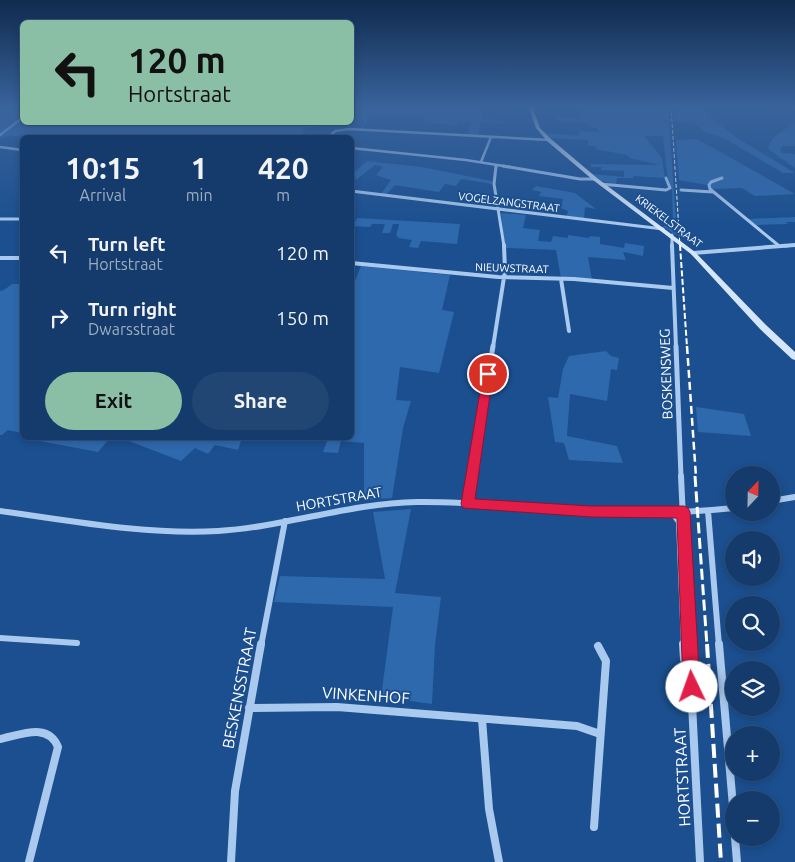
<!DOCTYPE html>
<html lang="en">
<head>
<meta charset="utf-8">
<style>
  body { margin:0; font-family:Ubuntu,sans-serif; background:#214673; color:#f1f3f6; height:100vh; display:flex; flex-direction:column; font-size:19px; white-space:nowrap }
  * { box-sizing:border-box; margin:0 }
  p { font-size:16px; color:#9dadc1 }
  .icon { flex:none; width:28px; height:28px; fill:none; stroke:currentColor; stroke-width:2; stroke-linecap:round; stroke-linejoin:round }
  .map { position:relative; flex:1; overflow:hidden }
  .details { position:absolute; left:20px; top:135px; width:334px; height:305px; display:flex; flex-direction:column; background:#143b6b; border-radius:8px; box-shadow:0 2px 8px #0003,0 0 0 1px #33557e }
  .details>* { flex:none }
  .guide { position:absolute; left:20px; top:20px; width:334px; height:105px; border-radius:8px; box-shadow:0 2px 8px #0003,0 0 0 1px #33557e; background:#8abfa5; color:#111; overflow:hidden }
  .needle { width:32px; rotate:22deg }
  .buttons { position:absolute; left:725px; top:466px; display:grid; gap:10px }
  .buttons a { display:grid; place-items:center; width:55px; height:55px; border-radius:50%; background:#143b6b; box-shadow:0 2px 8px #0003,0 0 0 1px #33557e; font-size:25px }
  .pin { position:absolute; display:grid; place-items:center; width:42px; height:42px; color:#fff; margin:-21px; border:2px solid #fff; border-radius:50%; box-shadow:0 1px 5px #0007 }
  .me { position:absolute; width:55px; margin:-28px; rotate:357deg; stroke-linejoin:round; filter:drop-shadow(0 0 4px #0008) }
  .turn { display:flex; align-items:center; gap:18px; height:105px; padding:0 25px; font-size:22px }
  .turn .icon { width:65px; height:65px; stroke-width:2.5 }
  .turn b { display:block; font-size:35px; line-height:42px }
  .eta { display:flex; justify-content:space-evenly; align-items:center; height:85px; text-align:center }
  .eta b { font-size:30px; font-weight:600; line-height:35px }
  .cta { display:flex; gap:10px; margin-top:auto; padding:10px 25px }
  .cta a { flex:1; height:58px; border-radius:30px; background:#8abfa5; color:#111; font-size:20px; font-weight:600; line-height:58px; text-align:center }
  .cta a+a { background:#214673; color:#f1f3f6 }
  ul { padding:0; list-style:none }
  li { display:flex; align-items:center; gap:15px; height:65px; padding:0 25px }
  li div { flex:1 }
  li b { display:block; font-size:19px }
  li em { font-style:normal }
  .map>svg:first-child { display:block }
  .green { fill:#2e69ad }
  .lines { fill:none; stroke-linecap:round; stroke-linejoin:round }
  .street-far5 { stroke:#a9c9ee; stroke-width:2.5 }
  .street-far4 { stroke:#a9c9ee; stroke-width:3 }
  .street-far3 { stroke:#a9c9ee; stroke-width:4 }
  .street-far2 { stroke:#a9c9ee; stroke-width:5 }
  .street-far1 { stroke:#a9c9ee; stroke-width:6 }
  .street { stroke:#a9c9ee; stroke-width:8 }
  .secondary { fill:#d6e6fa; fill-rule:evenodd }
  .rail-far4 { stroke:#fff; stroke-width:1; stroke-dasharray:4 2; stroke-linecap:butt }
  .rail-far3 { stroke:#fff; stroke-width:2; stroke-dasharray:6 2.5; stroke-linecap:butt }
  .rail-far2 { stroke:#fff; stroke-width:2.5; stroke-dasharray:8 4; stroke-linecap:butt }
  .rail-far1 { stroke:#fff; stroke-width:3; stroke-dasharray:11 4.5; stroke-linecap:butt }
  .rail { stroke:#fff; stroke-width:4; stroke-dasharray:14 6; stroke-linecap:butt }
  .route { fill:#e11d48; stroke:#92132f }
  .labels { text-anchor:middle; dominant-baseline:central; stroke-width:4; stroke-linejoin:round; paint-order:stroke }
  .far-street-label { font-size:11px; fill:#fff; stroke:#1b4f8f }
  .street-label { font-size:14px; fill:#fff; stroke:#1b4f8f }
  .near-street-label { font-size:16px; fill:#fff; stroke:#1b4f8f }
</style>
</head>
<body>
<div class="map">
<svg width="795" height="862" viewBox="0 0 795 862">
  <rect width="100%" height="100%" fill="#1b4f8f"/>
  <path class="green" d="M0 106H22V122L324 123 320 127H307L302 134 308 136 59 138 40 134 5 137 0 139Z
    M351 106H374L362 129 361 127 364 120 351 119Z
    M375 106H482V118L505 121 507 124 481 122 478 136 468 135 471 122 458 121 457 125 425 123V117L371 115Z
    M559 106H668L677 236 663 226 673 223 672 189 667 174 663 136H644L662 158 665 178 634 176 633 178H617L616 184 601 181 591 174 624 177V171L601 170V167H591V164L660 165 630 158 627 155 596 149 595 146H588V140L551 138 545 133 579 136V131L600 132 597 128 588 127 586 123 558 121 556 117 577 118 582 115 578 108Z
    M675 106H698L734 136 795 173H783L724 138 707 133 693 123 675 121Z
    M795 119V146H783L780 150 782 153 795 154V168L768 149C771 133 787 132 795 119Z
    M697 139 795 194 755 196 742 188 711 189 709 188 707 185 679 180 676 140Z
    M367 161 422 167 492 181V184L461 179 456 186 445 184 439 192 395 185 386 195 381 194 391 180 376 175 383 167 375 165 357 179 351 178V175Z
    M536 186 575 193 596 209 585 207 584 220 566 218 568 211 561 208 563 199 539 196 541 192 532 190Z
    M501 213 526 215 523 228 540 230 538 241 551 242 553 236 568 238V235L589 238 590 236 600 237V244L624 248 625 243 644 246 643 256 623 252 626 260 588 257 592 280 561 278 556 250 505 248Z
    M795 217V222H786L788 224 756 225 749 219Z
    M357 218 460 224 457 244 421 241 418 248 409 247 412 240 398 238V236H396L399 224H393L390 233H382L385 224H372L370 227 351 226V221H356Z
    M361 266 450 275 442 310 454 312 439 373 400 367 396 400 411 401 403 428 392 498 364 500V443L341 441 338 453 323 452 328 438H351V291Z
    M12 284H22V437H20L21 433 8 430 2 435H0V291L4 290Z
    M606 351 611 356 619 358 617 370 611 369 607 401 570 394 567 436 617 446 623 463 569 460 564 443 555 442 548 397 558 398 563 369 569 356Z
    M696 407 744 414 751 436 698 432Z
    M24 438H110L98 452Z
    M121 438H242L238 450 215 445 208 454 195 448 181 461Z
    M411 509 395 593 441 597 435 645 432 704 381 697 393 607 274 602 280 576 385 579 373 512Z"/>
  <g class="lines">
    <path class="street-far5" d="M0 135 22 118
      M328 138 335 131 349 129 549 140
      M0 147 22 150
      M351 148 466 160 510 167
      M481 162 491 137
      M496 167V165"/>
    <path class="street-far4" d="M496 166 494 184 504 246
      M503 166 580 179H595
      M722 178 711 182 709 185 710 189 778 245
      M601 184 666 190 670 188 666 178
      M681 190 713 192
      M351 191 663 229
      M0 219H22
      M672 235V246
      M785 246 795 245"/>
    <path class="street-far3" d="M672 245 676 347
      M693 253 795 245
      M0 258H22
      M351 263 498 277 574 279 673 288
      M561 279 569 331
      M493 347 505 271 504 245"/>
    <path class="street-far2" d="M676 346 681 477
      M472 477 493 346"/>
    <path class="street-far1" d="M681 476 689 646
      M771 501 795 497
      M468 504 472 476
      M0 511C72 521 145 535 218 531 285 527 349 503 417 502 483 501 550 510 617 512 656 514 695 512 734 508
      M708 511 719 646
      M672 512 679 522 684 646
      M0 638 77 643
      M261 646 285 521"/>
    <path class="street" d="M683 644 684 659
      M689 644 700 862
      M719 644 734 818
      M249 708 337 707 577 726 600 734
      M482 719 489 809 499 862
      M0 739C21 735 48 722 58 747L29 862
      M594 827 606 661 598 646
      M735 838 737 862
      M231 862 235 791 261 644"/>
    <path class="secondary" d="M528 106H532L540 128 551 139 597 178 695 252 766 325 795 352V360L792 359 760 329 691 254 593 180 547 141 536 128Z"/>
    <path class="rail-far4" d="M671 106 680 246"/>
    <path class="rail-far3" d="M680 245 687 347"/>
    <path class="rail-far2" d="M687 346 696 477"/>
    <path class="rail-far1" d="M695 476 707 646"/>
    <path class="rail" d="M707 644 721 862"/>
  </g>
  <linearGradient id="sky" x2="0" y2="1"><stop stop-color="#0f2b4f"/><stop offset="0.47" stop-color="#39639b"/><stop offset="1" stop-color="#39639b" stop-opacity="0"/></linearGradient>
  <rect width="795" height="227" fill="url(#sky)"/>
  <path class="route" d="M488 370 493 374 475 499 591 506H684L688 508 690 512 700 687 698 693 692 695 686 693 683 687 677 518 591 517 463 508 461 504 483 374Z"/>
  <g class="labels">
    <g class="far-street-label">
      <text transform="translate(509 202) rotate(7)">VOGELZANGSTRAAT</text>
      <text transform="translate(669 221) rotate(37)">KRIEKELSTRAAT</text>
      <text transform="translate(512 268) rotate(2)">NIEUWSTRAAT</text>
    </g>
    <g class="street-label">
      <text transform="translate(666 374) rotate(-92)">BOSKENSWEG</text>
      <text transform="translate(339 499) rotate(-10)">HORTSTRAAT</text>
    </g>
    <g class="near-street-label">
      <text transform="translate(239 688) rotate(-79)">BESKENSSTRAAT</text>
      <text transform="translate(366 695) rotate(4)">VINKENHOF</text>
      <text transform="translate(682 777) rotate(-93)">HORTSTRAAT</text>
    </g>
  </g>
</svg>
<div class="buttons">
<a><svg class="needle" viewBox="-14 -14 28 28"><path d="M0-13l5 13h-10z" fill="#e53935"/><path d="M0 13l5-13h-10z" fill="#9dadc1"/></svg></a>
<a><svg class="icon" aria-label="sound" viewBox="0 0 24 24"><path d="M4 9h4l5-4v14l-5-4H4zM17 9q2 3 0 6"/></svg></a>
<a><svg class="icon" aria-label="search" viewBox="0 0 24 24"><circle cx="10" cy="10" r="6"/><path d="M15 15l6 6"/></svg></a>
<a><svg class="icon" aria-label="layers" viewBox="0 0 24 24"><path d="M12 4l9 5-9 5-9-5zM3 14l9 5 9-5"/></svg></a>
<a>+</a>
<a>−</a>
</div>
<div class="pin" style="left:488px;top:374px;background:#d93025"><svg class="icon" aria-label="arrive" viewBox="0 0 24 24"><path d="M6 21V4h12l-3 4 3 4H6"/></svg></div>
<svg class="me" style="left:692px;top:687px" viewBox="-20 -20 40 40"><circle r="19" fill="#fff"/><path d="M0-13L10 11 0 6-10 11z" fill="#e11d48"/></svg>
<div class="guide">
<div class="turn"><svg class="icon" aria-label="left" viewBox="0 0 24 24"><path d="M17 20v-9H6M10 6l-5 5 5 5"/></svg><div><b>120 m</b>Hortstraat</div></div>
</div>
<section class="details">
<div class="eta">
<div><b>10:15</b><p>Arrival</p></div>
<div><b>1</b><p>min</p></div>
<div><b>420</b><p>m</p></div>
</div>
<ul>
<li><svg class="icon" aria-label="left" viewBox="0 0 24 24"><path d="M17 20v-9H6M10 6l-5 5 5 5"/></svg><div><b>Turn left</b><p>Hortstraat</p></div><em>120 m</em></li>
<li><svg class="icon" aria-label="right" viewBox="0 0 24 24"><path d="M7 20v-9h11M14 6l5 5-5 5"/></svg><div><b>Turn right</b><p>Dwarsstraat</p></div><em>150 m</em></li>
</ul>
<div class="cta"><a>Exit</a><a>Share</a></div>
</section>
</div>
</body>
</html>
